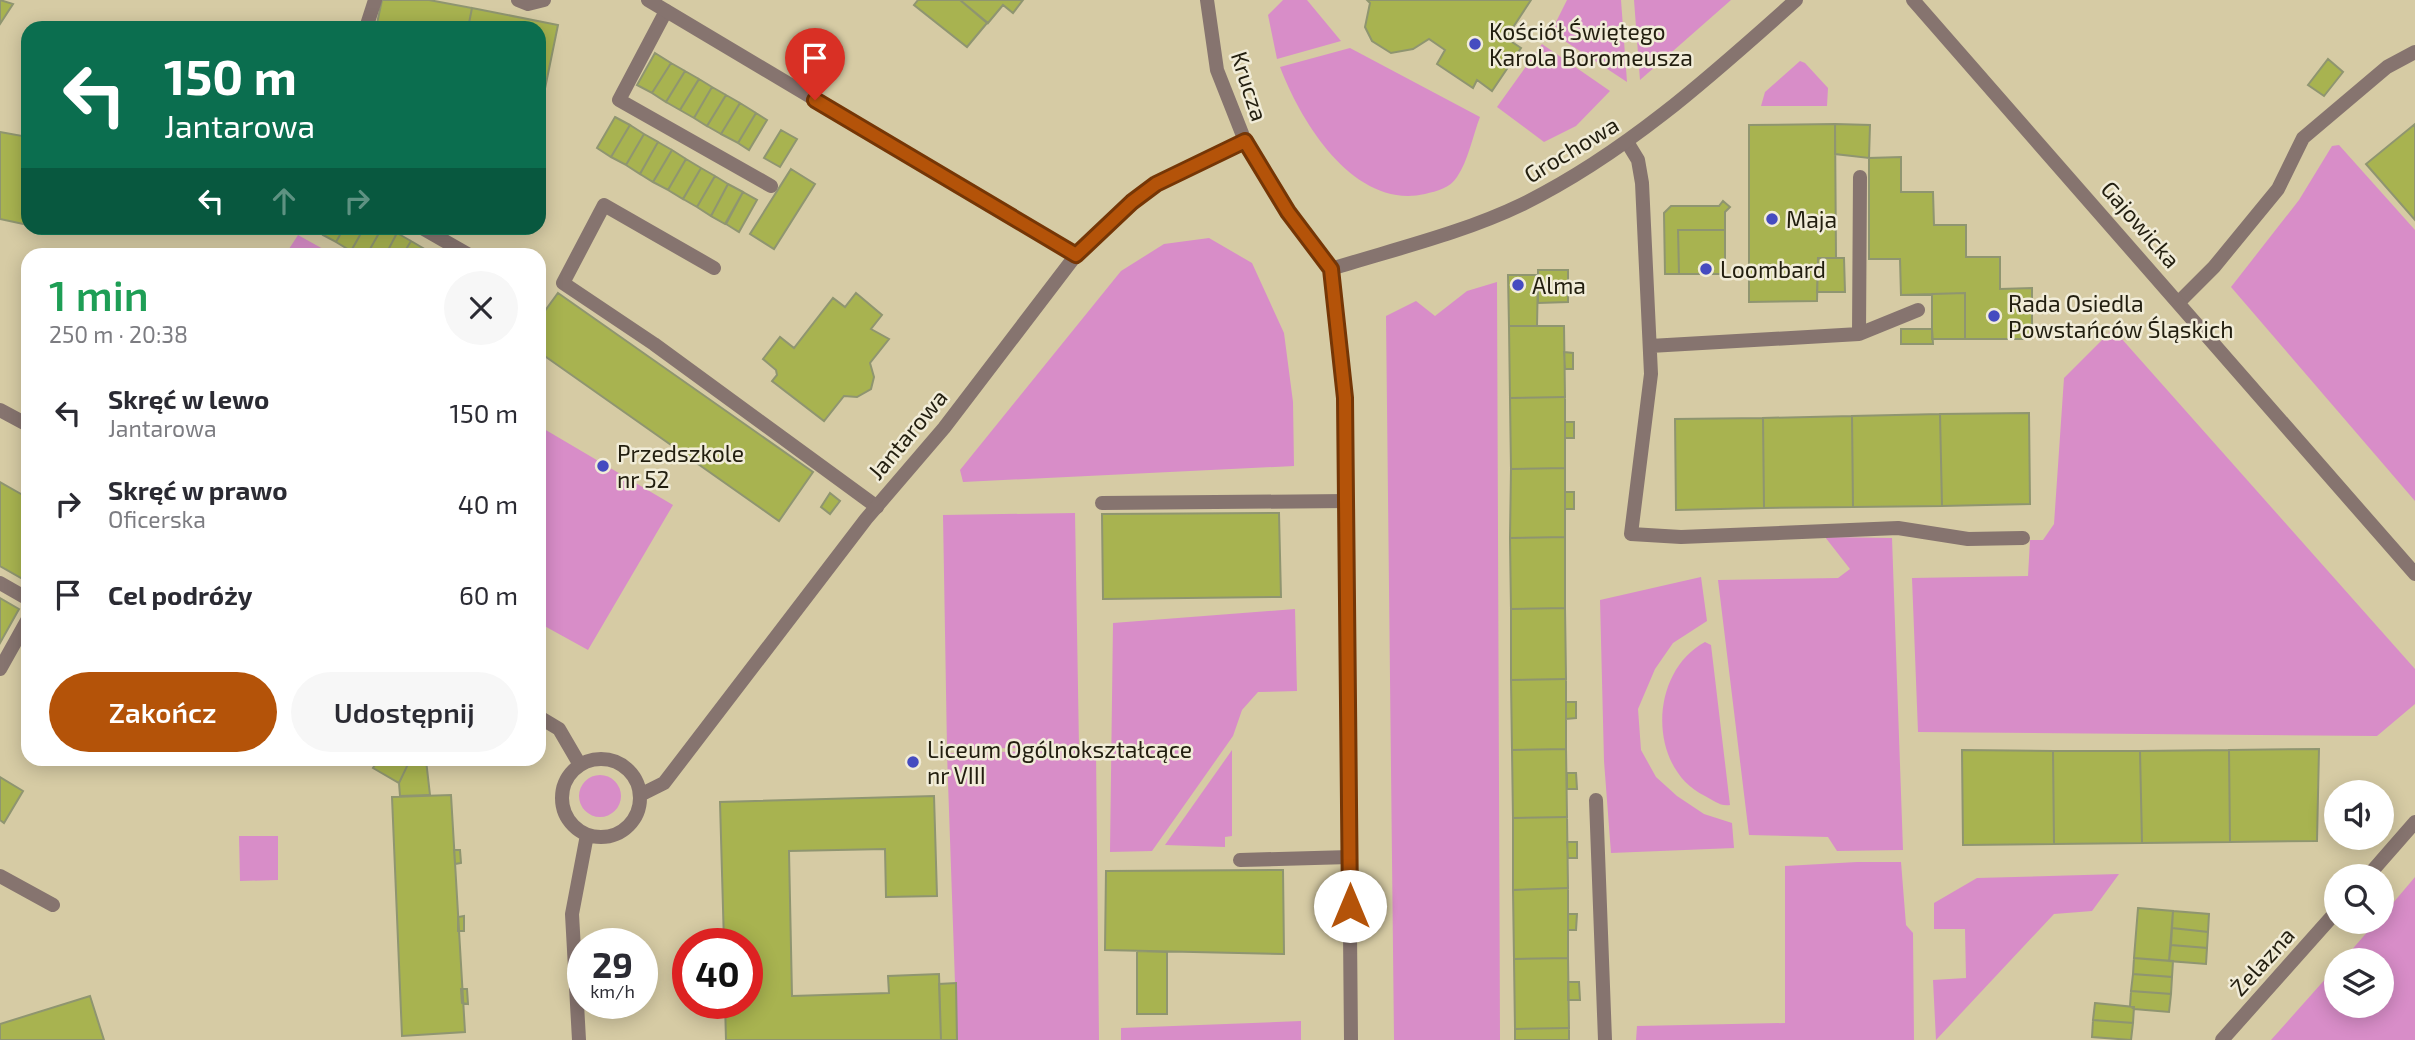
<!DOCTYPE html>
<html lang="pl">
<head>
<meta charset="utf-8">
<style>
  body { margin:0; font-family:"Exo 2",sans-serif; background:#f7f7f7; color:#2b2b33; height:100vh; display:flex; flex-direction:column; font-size:26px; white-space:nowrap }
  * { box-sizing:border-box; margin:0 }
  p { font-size:23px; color:#7c7c81 }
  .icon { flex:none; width:38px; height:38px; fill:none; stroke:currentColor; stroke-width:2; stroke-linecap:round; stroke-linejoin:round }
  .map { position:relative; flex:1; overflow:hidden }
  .details { position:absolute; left:21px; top:248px; width:525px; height:518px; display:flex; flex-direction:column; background:#fff; border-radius:21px; box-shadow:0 4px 18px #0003 }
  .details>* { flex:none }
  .hud { position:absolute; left:21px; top:21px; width:525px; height:214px; border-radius:21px; box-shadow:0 4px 18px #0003; background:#0b6e4f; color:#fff; overflow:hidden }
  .controls { position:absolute; left:2324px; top:780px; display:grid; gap:14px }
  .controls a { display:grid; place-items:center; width:70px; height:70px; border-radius:50%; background:#fff; box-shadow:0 4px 18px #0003; font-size:35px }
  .speed { position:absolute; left:567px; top:928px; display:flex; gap:14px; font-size:35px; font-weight:700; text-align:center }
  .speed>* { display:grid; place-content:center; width:91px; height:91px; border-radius:50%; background:#fff; box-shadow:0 4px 18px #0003; line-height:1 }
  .speed small { font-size:18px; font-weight:400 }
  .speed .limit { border:10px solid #d22; background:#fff; color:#111 }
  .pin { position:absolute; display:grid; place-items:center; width:60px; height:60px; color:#fff; margin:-72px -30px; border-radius:50% 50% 50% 0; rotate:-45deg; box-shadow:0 0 7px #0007 }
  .pin .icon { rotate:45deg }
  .me { position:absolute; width:77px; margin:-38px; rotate:0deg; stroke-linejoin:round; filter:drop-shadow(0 0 5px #0008) }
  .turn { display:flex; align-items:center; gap:24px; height:147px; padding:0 28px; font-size:32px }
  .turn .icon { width:91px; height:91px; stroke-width:2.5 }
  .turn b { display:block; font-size:49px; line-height:60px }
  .lanes { display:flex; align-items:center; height:66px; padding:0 28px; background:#0003; justify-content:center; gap:35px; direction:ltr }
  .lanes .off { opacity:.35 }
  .round { display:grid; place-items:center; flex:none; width:74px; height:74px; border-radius:37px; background:#f7f7f7 }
  .head { display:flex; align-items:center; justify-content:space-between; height:119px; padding:0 28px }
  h1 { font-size:42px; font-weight:600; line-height:52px; color:#1e9e55 }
  .primary-button { display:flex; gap:14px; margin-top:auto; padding:14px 28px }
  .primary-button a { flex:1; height:80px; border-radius:42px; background:#b45309; color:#fff; font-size:28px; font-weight:600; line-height:80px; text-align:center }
  .primary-button a+a { background:#f7f7f7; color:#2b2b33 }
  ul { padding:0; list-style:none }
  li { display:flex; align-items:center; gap:21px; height:91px; padding:0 28px }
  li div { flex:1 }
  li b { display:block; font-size:26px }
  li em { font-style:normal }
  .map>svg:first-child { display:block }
  .green { fill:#d88dc8 }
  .building { fill:#a8b350; stroke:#8f9570; stroke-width:2 }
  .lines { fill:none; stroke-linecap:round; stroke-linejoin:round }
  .service { stroke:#86746f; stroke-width:14 }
  .minor { stroke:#86746f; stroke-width:14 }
  .tertiary { stroke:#86746f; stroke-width:14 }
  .route-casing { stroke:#753606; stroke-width:18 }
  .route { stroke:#b45309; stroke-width:12 }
  .poi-dot { fill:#454bc0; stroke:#f1ecd8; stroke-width:2.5 }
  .labels { text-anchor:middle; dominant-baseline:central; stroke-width:5; stroke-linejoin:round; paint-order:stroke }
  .poi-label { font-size:23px; fill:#221e0f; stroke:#f1ecd8; text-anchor:start }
  .street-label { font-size:23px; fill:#221e0f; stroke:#f1ecd8 }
</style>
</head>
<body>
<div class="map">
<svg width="2415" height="1040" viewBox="0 0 2415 1040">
  <rect width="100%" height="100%" fill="#d6cba4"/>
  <path class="green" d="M1283 0H1307L1341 41 1277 59 1268 15Z
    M1567 0H1621L1627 82 1551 32Z
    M1634 0H1731L1640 80Z
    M1542 44 1610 91 1576 126 1544 142 1497 107Z
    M1350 48 1480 117C1473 135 1468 161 1457 177 1450 188 1437 191 1425 194 1354 210 1301 122 1280 67Z
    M1800 61 1805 63 1828 88 1827 106H1761L1765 92Z
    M2339 145 2415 230V501L2231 287 2299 200 2332 146Z
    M298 235 334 255H285Z
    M1209 238 1252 263 1284 333 1293 402 1294 466 963 482 960 470 1121 271 1164 244Z
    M1497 282 1500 1040H1394L1386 316 1416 301 1435 316 1467 291Z
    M2113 329 2415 669V704L2377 736 1918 732 1912 578 2028 576 2030 540H2043L2054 524 2064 378Z
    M539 426 673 505 588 650 539 623Z
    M1075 513 1079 747 947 749 943 515Z
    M1825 537 1892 538 1903 850 1837 851 1828 837 1749 835 1718 580 1838 578 1850 569Z
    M1701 577 1707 621 1673 643 1655 669 1638 709 1641 750 1656 777 1677 796 1704 814 1732 823 1734 848 1611 853 1604 761 1600 600Z
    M1295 609 1297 691 1258 692 1242 710 1233 736 1152 851 1110 852 1113 623Z
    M1705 642 1711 645 1730 805C1721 807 1713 800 1705 796 1647 768 1649 672 1705 642Z
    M1096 750 1099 1040H957L947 753Z
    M1232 750V836L1225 837V847L1165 845Z
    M579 796a21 21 0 1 1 42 0a21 21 0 1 1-42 0Z
    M239 836H278V880L240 881Z
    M1857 862H1901L1906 925 1913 933 1914 1040H1636L1637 1026 1785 1023V866Z
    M2119 874 2092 911 2054 914 1936 1040 1933 980 1966 978 1965 929H1934V903L1977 878Z
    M2415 877V1040H2271L2336 967V1006H2382V961H2342L2376 922H2382V916Z
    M1301 1021V1040H1121V1028Z"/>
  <path class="building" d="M0 0 13 4 0 24Z
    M382 0H429L472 8 468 28H376Z
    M918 0H960L987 23 967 47 914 5Z
    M960 0H1023L1013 13 1003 5 988 23Z
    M1531 0 1506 38 1521 48 1492 91 1477 80 1473 88 1437 64 1445 50 1429 39 1413 49 1391 53 1372 41 1365 27 1370 3 1367 0Z
    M472 8 558 25 541 108 539 28H468Z
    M655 53 671 63 652 93 637 85Z
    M2328 59 2343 72 2324 96 2308 85Z
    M671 63 685 71 666 102 652 93Z
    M685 71 699 79 680 110 666 102Z
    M699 79 712 87 694 118 680 110Z
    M712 87 726 95 707 126 694 118Z
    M726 95 740 103 721 134 707 126Z
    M740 103 756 113 738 143 721 134Z
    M756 113 767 120 749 150 738 143Z
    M615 117 630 125 611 157 597 148Z
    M1835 124 1836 258H1818L1817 301 1749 302V125Z
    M1835 124 1870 125 1869 158 1835 154Z
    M2415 124V220L2366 164Z
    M630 125 644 134 626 165 611 157Z
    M781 130 797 139 780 167 764 158Z
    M0 132 28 137V225L0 219Z
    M644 134 658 142 640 174 626 165Z
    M658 142 672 150 653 182 640 174Z
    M672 150 686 159 668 190 653 182Z
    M1901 157V192H1933L1934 225H1966V257H2000V289L2032 288V339H1965V293L1901 295 1900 259H1869V158Z
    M686 159 701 168 683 199 668 190Z
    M701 168 715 176 697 207 683 199Z
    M791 169 815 184 774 249 750 234Z
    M715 176 728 184 711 216 697 207Z
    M728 184 743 192 725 224 711 216Z
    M743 192 757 200 739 232 726 224Z
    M1723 201 1730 207 1725 212V230H1678L1679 274H1665L1664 213 1671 206H1719Z
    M327 228H344L336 242 323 235Z
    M344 228H364L351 251 336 242Z
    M364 228H382L366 256H359L351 251Z
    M382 228 397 233 385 256H366Z
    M1678 230H1725V274H1679Z
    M397 233 411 241 402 256H385Z
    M411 241 426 250 423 256H402Z
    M1818 258H1844L1845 292H1817Z
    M1538 270H1568V302L1538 303Z
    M1508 275H1538L1537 326H1509Z
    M558 293 813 472 779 521 539 352V319Z
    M856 293 882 315 871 329 889 339 870 363 874 377 871 389 857 397 844 396 824 421 772 381 777 375 776 370 763 359 780 337 794 348 833 298 845 307Z
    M1965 293V339H1932V294Z
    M1509 326H1564L1565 397 1510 398Z
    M1901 329H1932L1933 344H1901Z
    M1564 352 1573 353V369H1565Z
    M1565 397V468L1511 469 1510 398Z
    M2029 413 2030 504 1942 506 1940 414Z
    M1940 414 1942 506 1853 507 1852 416Z
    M1852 416 1853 507 1764 508 1763 418Z
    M1763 418 1764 508 1676 510 1675 419Z
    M1565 422H1574V438H1565Z
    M1565 468V537L1510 538 1511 469Z
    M0 482 28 498V582L0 566Z
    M1565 492H1574V509H1565Z
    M830 493 840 501 830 514 821 507Z
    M1279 513 1281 597 1103 599 1102 514Z
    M1565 537V608L1511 609 1510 538Z
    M0 598 19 609 0 643Z
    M1565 608 1566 679 1511 680V609Z
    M1566 679V749L1512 750 1511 680Z
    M1566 702H1576V718L1566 719Z
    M1566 749 1567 817 1513 818 1512 750Z
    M2319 749 2317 841 2230 842 2229 750Z
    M1962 750 2053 751 2054 844 1963 845Z
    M2229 750 2230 842 2142 843 2140 751Z
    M2053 751H2140L2142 843 2054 844Z
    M378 760H410L399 783 373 768Z
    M410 760H426L430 795 400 796 399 783Z
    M1567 773H1576L1577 789H1567Z
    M0 777 23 791 4 823 0 820Z
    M451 795 465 1032 402 1036 392 797Z
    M934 796 937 896 886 897 885 849 789 851 792 996 889 993 888 976 939 974 941 1040H726L725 1003H747V943H724L720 802Z
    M1567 817 1568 888 1513 890V818Z
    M1567 842H1577V858H1568Z
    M454 850H460L461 863 455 864Z
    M1283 870 1284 954 1105 950 1106 871Z
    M1568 888V958L1514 959 1513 890Z
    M2138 908 2173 911 2169 961 2134 958Z
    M2173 911 2209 914 2208 932 2172 928Z
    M1568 914H1577L1576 930H1568Z
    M464 916V931H458V917Z
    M2172 928 2208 932 2207 948 2171 945Z
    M2171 945 2207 948 2206 964 2169 961Z
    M1137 951 1167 952V1014H1137Z
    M1568 958 1569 1028 1515 1029 1514 959Z
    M2134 958 2173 961 2172 977 2133 974Z
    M2133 974 2172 977 2171 994 2131 991Z
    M1568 982H1579L1580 1000H1568Z
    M956 983 957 1040H941L939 984Z
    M461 989H467L468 1004 462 1003Z
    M2131 991 2171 994 2169 1012 2134 1009 2130 1006Z
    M90 996 104 1040H0V1024Z
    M2095 1003 2134 1007 2133 1023 2093 1020Z
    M2093 1020 2133 1023 2131 1040 2092 1037Z
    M1569 1028V1040H1515V1029Z"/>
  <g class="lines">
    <path class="service" d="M518 0 528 4 544 0
      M666 11 619 100 771 186
      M366 28 375 0
      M1627 142 1638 160 1642 183 1651 374 1631 534 1681 537 1898 528 1968 539 2023 538
      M422 228 471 256
      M714 268 604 205 563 283 654 344 877 507
      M2179 302 2214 267 2278 189 2303 138 2387 67 2415 52
      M1859 334 1860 177
      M1650 346 1859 334 1918 310
      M1102 503 1347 501
      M0 583 28 599
      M0 669 28 619
      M1596 800 1605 1040
      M1240 860 1350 857
      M0 876 53 905"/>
    <path class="minor" d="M648 0 1076 255
      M1331 269C1395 249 1463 233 1523 204 1626 153 1711 76 1796 0
      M0 410 28 425
      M539 717 559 729 580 765
      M562 798a39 39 0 1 1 78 0a39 39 0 1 1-78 0Z
      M640 795 664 783 866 519 944 428 1076 255 1132 202 1156 184 1245 141
      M2367 877 2415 822
      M579 1040 572 914 587 835
      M2222 1040 2336 912"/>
    <path class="tertiary" d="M1207 0 1217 70 1245 141 1288 212 1331 269 1345 398 1351 1040
      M1913 0 2415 574"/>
  </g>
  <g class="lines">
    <defs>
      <path id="route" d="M815 100 1076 255 1132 202 1156 184 1245 141 1288 212 1331 269 1345 398 1350 906"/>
    </defs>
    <use href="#route" class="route-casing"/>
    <use href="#route" class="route"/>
  </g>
  <g class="poi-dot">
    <circle cx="1475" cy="44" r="7"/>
    <circle cx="1772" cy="219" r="7"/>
    <circle cx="1706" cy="269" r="7"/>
    <circle cx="1518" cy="285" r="7"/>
    <circle cx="1994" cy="316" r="7"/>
    <circle cx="603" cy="466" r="7"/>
    <circle cx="913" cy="762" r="7"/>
  </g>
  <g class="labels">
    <g class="poi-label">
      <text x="1489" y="31">Kościół Świętego<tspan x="1489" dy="26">Karola Boromeusza</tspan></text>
      <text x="1786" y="219">Maja</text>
      <text x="1720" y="269">Loombard</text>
      <text x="1532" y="285">Alma</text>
      <text x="2008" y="303">Rada Osiedla<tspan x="2008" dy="26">Powstańców Śląskich</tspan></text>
      <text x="617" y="453">Przedszkole<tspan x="617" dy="26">nr 52</tspan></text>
      <text x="927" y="749">Liceum Ogólnokształcące<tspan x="927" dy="26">nr VIII</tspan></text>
    </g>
    <g class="street-label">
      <text transform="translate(1250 86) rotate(72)">Krucza</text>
      <text transform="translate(1571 149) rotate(-31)">Grochowa</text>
      <text transform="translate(2141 224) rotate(49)">Gajowicka</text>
      <text transform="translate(907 434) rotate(-50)">Jantarowa</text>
      <text transform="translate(2262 961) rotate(-48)">Żelazna</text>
    </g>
  </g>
</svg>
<div class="controls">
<a><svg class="icon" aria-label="sound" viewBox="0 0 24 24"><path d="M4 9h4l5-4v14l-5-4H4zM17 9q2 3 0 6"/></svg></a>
<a><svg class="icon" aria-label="search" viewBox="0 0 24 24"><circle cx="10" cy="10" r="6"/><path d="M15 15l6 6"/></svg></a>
<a><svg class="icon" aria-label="layers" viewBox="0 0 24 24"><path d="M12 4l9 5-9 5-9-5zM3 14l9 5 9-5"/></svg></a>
</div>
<div class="speed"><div>29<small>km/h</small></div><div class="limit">40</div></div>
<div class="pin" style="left:815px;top:100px;background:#d93025"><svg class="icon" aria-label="arrive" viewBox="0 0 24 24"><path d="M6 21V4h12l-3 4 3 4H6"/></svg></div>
<svg class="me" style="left:1350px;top:906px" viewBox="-20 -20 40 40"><circle r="19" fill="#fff"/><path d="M0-13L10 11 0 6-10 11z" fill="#b45309"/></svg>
<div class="hud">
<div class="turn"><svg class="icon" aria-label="left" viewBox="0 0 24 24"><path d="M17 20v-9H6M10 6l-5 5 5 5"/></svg><div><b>150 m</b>Jantarowa</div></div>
<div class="lanes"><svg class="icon" aria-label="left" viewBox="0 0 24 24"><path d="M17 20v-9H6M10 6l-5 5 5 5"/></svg><svg class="icon off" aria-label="ahead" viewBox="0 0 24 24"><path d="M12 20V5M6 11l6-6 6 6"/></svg><svg class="icon off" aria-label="right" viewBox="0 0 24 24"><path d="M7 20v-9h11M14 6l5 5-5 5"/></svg></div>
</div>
<section class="details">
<div class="head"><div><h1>1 min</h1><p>250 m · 20:38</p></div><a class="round"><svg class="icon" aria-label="close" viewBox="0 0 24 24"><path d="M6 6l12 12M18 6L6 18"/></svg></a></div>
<ul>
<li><svg class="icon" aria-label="left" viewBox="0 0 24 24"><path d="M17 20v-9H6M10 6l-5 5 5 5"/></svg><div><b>Skręć w lewo</b><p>Jantarowa</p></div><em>150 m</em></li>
<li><svg class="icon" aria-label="right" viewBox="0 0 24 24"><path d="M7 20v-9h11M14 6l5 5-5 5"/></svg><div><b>Skręć w prawo</b><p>Oficerska</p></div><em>40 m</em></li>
<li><svg class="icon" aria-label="arrive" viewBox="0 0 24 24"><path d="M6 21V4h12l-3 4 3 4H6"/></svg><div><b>Cel podróży</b></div><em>60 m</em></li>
</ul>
<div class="primary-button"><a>Zakończ</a><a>Udostępnij</a></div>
</section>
</div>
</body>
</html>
